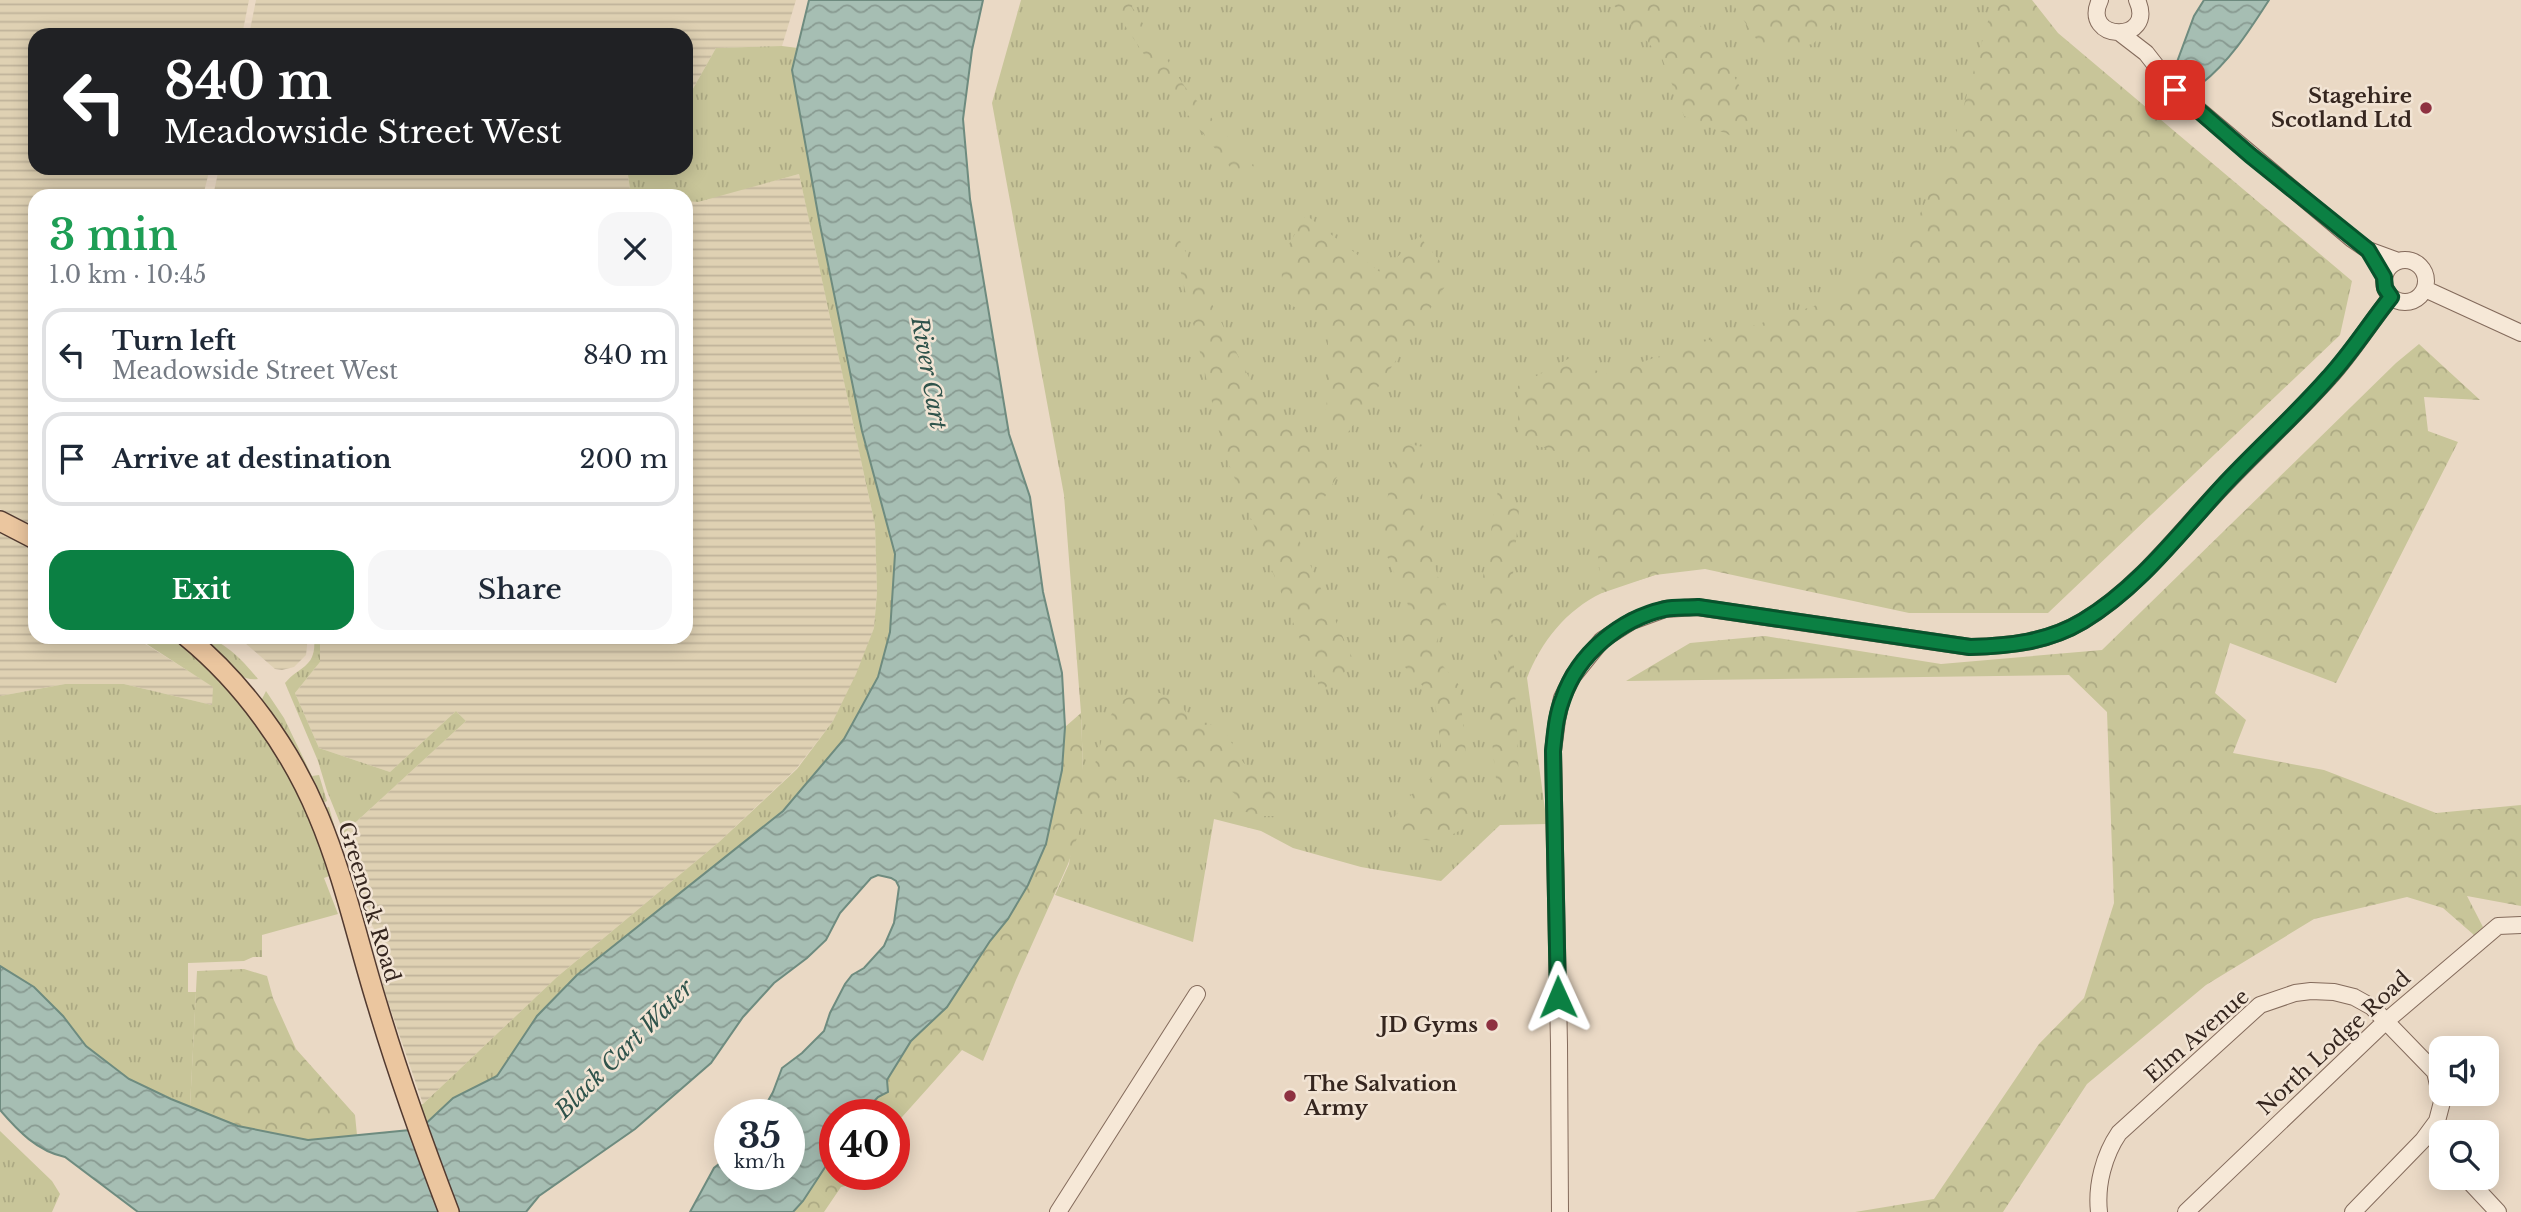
<!DOCTYPE html>
<html lang="en">
<head>
<meta charset="utf-8">
<style>
  body { margin:0; font-family:"Libre Baskerville",serif; background:#f6f6f7; color:#1f2937; height:100vh; display:flex; flex-direction:column; font-size:26px; white-space:nowrap }
  * { box-sizing:border-box; margin:0 }
  p { font-size:23px; color:#747a83 }
  .icon { flex:none; width:38px; height:38px; fill:none; stroke:currentColor; stroke-width:2; stroke-linecap:round; stroke-linejoin:round }
  .map { position:relative; flex:1; overflow:hidden }
  .side { position:absolute; left:28px; top:189px; width:665px; height:455px; display:flex; flex-direction:column; background:#fff; border-radius:21px; box-shadow:0 4px 18px #0003 }
  .side>* { flex:none }
  .guide { position:absolute; left:28px; top:28px; width:665px; height:147px; border-radius:21px; box-shadow:0 4px 18px #0003; background:#202124; color:#fff; overflow:hidden }
  .controls { position:absolute; left:2429px; top:1036px; display:grid; gap:14px }
  .controls a { display:grid; place-items:center; width:70px; height:70px; border-radius:14px; background:#fff; box-shadow:0 4px 18px #0003; font-size:35px }
  .speed { position:absolute; left:714px; top:1099px; display:flex; gap:14px; font-size:35px; font-weight:700; text-align:center }
  .speed>* { display:grid; place-content:center; width:91px; height:91px; border-radius:50%; background:#fff; box-shadow:0 4px 18px #0003; line-height:1 }
  .speed small { font-size:18px; font-weight:400 }
  .speed .limit { border:10px solid #d22; background:#fff; color:#111 }
  .pin { position:absolute; display:grid; place-items:center; width:60px; height:60px; color:#fff; margin:-30px; border-radius:14px; box-shadow:0 4px 10px #0006 }
  .me { position:absolute; width:77px; margin:-38px; rotate:359deg; stroke-linejoin:round; filter:drop-shadow(0 0 5px #0008) }
  .turn { display:flex; align-items:center; gap:24px; height:147px; padding:0 21px; font-size:32px }
  .turn .icon { width:91px; height:91px; stroke-width:2.5 }
  .turn b { display:block; font-size:49px; line-height:60px }
  .round { display:grid; place-items:center; flex:none; width:74px; height:74px; border-radius:21px; background:#f6f6f7 }
  .overview { display:flex; align-items:center; justify-content:space-between; height:119px; padding:0 21px }
  h1 { font-size:42px; font-weight:600; line-height:52px; color:#1e9e55 }
  .button { display:flex; gap:14px; margin-top:auto; padding:14px 21px }
  .button a { flex:1; height:80px; border-radius:21px; background:#0b8043; color:#fff; font-size:28px; font-weight:600; line-height:80px; text-align:center }
  .button a+a { background:#f6f6f7; color:#1f2937 }
  ul { padding:0; list-style:none }
  li { display:flex; align-items:center; gap:21px; height:94px; margin:0 14px 10px; padding:0 7px; border:4px solid #e0e1e3; border-radius:21px }
  li div { flex:1 }
  li b { display:block; font-size:26px }
  li em { font-style:normal }
  .map>svg:first-child { display:block }
  .farmland { fill:url(#farmland-rules) }
  .grass { fill:url(#grass-tufts) }
  .forest { fill:url(#forest-crowns) }
  .water { fill:url(#water-waves); stroke:#6e8b7f; stroke-width:2 }
  .lines { fill:none; stroke-linecap:round; stroke-linejoin:round }
  .minor-casing { stroke:#846b5c; stroke-width:18 }
  .major-casing { stroke:#523a30; stroke-width:22 }
  .minor { stroke:#f6e8d7; stroke-width:16 }
  .major { stroke:#ebc69f; stroke-width:19 }
  .route-casing { stroke:#07532c; stroke-width:18 }
  .route { stroke:#0b8043; stroke-width:12 }
  .poi-dot { fill:#8e3141; stroke:#f2e4d4; stroke-width:2.5 }
  .labels { text-anchor:middle; dominant-baseline:central; stroke-width:5; stroke-linejoin:round; paint-order:stroke }
  .poi-label { font-size:21px; font-weight:bold; fill:#35261f; stroke:#f2e4d4; text-anchor:end }
  .street-label { font-size:21px; fill:#35261f; stroke:#f2e4d4 }
  .water-label { font-size:23px; font-style:italic; fill:#2f534b; stroke:#f2e4d4 }
</style>
</head>
<body>
<div class="map">
<svg width="2521" height="1212" viewBox="0 0 2521 1212">
  <defs>
    <pattern id="farmland-rules" width="6" height="5" patternUnits="userSpaceOnUse" patternTransform="scale(1.75)"><rect width="6" height="5" fill="#dfd1b3"/><path d="M0 2.5h6" fill="none" stroke="#c0b39a"/></pattern>
    <pattern id="grass-tufts" width="24" height="20" patternUnits="userSpaceOnUse" patternTransform="scale(1.75)"><rect width="24" height="20" fill="#c8c599"/><path d="M3 7l-1-3M5 7V3M7 7l1-3M15 17l-1-3M17 17v-4M19 17l1-3" fill="none" stroke="#aca983"/></pattern>
    <pattern id="forest-crowns" width="20" height="18" patternUnits="userSpaceOnUse" patternTransform="scale(1.75)"><rect width="20" height="18" fill="#c8c599"/><path d="M2 6a3 3 0 1 1 6 0M12 15a3 3 0 1 1 6 0" fill="none" stroke="#aca983"/></pattern>
    <pattern id="water-waves" width="16" height="10" patternUnits="userSpaceOnUse" patternTransform="scale(1.75)"><rect width="16" height="10" fill="#a6beb3"/><path d="M0 5q4-4 8 0t8 0" fill="none" stroke="#889a91"/></pattern>
  </defs>
  <rect width="100%" height="100%" fill="#ead9c5"/>
  <path class="farmland" d="M0 0H249L242 35H35V168H210L203 196H35V527L0 509Z
    M256 0H796L782 46 716 48 686 101V35H249Z
    M219 168H627L631 196H213Z
    M799 174 875 525 877 592 874 628 857 674 833 721 796 769 719 842 557 977 423 1104 383 987 377 933 366 916 344 833 466 721 456 711 390 772 319 748 295 693 320 662V637H686V201H698Z
    M0 529 35 548V637H134L214 687 212 705 124 684H65L0 696Z
    M238 637H308L306 655 294 667 282 670 275 669Z"/>
  <path class="grass" d="M1021 0H2016L1948 282 1655 575C1638 581 1618 585 1602 593 1566 610 1541 642 1527 678L1547 824 1500 825 1441 881 1361 867 1293 848 1261 831 1214 819 1193 942 1055 895 1069 864 1083 770 1081 713 1064 495 992 103Z
    M782 46 798 48 793 70 862 431 895 554 890 632 878 677 844 739 783 811 577 976 537 1016 497 1076 453 1098 423 1126 417 1106 423 1104 557 977 719 842 797 769 833 721 856 674 874 628 877 592 875 525 799 174 698 202 686 201V196H631L627 168H686V101L716 48Z
    M148 637H176C231 687 274 742 306 809 316 830 323 853 332 875L324 878 338 914 262 935V957H253L244 961 188 963V992H196L190 1107 129 1079 86 1046 63 1016 34 987 0 966V696L65 684H124L212 705 213 687 145 643Z
    M200 637C222 637 245 663 258 679 235 683 214 651 200 637Z
    M314 637H320V662L295 693 319 748 390 772 456 711 466 721 344 833 327 791 318 761 285 683C300 665 317 668 314 637Z
    M266 691 284 718 312 776 319 775 327 801 323 803 325 808 329 807 346 868 261 701Z
    M0 1131 52 1181 60 1194 52 1212H0Z"/>
  <path class="forest" d="M1108 0H1134L1132 7 1185 87 1262 177 1230 167 1167 89Z
    M1609 0H1668L1708 32 1757 116 1734 137 1684 116 1662 58Z
    M1730 0H1856L1813 44 1765 52Z
    M1994 0H2032L2058 33 2352 281 2340 335 2048 613H1909L1705 569 1655 575 1602 593 1588 461 1518 440V386L1568 359 1605 374 1826 302 1908 241 1956 133Z
    M1167 215 1261 401 1338 475 1299 540 1355 664 1321 691 1224 452Z
    M1306 215 1381 273 1419 236 1452 276 1343 440 1323 422 1330 386 1327 324 1283 301 1281 258Z
    M2419 344 2480 400 2424 397 2428 431 2458 442 2336 683 2230 643 2215 693 2246 720 2233 753 2324 770 2436 813 2521 805V906L2467 896 2483 927 2474 935 2443 908 2407 897 2314 919 2206 985 2087 1084 2003 1212H1855L1934 1199 2039 1044 2084 998 2114 903 2107 712 2069 675 1626 681 1690 643 1765 636 1941 664 2102 650 2396 363Z
    M1396 441 1423 447 1422 521 1447 608 1433 654 1459 685 1473 823C1440 843 1432 844 1394 834L1392 820 1411 795 1433 776 1441 746 1434 696C1419 682 1391 661 1397 637 1399 626 1404 615 1408 605L1381 542Z
    M1499 484 1519 509 1511 596 1519 782 1498 798 1487 693 1499 654 1482 583Z
    M1160 693 1182 706 1190 720 1204 725 1215 724 1224 730 1243 762 1275 796 1278 809 1275 816H1259L1243 811 1234 793 1218 784 1139 773 1118 778 1086 812 1068 864 1016 980 983 1061 962 1050 894 1126V1115H861L878 1097 888 1092 887 1081 911 1041 947 1007 990 941 1008 919 1028 885 1046 844 1062 770 1065 727 1081 713 1083 770 1087 773 1094 767C1101 747 1106 708 1127 698 1137 693 1149 694 1160 693Z
    M244 969 267 976 273 998 296 1049 355 1115 357 1135 308 1140 238 1126 190 1107 197 971Z
    M835 1152V1174H888L880 1189 855 1184 841 1187 824 1212H793L803 1201Z"/>
  <path class="water" d="M809 0H983L972 50 963 119 970 199 1009 434 1030 497 1043 592 1062 673 1065 727 1062 770 1046 844 1028 885 1008 919 990 941 947 1007 911 1041 887 1080 888 1092 878 1097 861 1115H835V1152L803 1201 793 1212H690L714 1168 730 1155V1174H789V1115H760L773 1092 782 1068 802 1053 824 1031 830 1013 845 984 852 975 864 968 884 946 894 923 899 887 896 881 891 878 878 875 871 878 840 913 826 940 807 958 774 983 743 1017 711 1063 635 1129 539 1196 526 1212H138L65 1157C37 1151 18 1131 0 1110V966L34 987 63 1016 86 1046 129 1079 171 1099 238 1126 308 1140 420 1129 453 1098 497 1076 537 1016 577 975 783 811 844 739 878 677 890 632 895 554 862 431 820 225 792 70Z
    M2204 0H2269C2249 31 2230 61 2201 84L2177 62 2194 16Z"/>
  <g class="lines">
    <defs>
      <path id="minor" d="M2100 0C2080 42 2157 44 2137 0
        M2120 33 2146 53 2175 90 2352 239 2368 250 2398 261
        M2384 281a21 21 0 1 1 42 0a21 21 0 1 1-42 0Z
        M2425 289 2521 333
        M2470 1182 2498 1212
        M1058 1212 1197 994
        M1560 1212 1559 1044 1553 751 1557 720 1562 698 1573 676 1602 640 1632 621 1665 609 1697 607 1970 647C2010 646 2048 642 2083 621 2135 590 2173 540 2214 496 2251 456 2292 419 2329 378 2352 353 2370 323 2391 297
        M2099 1212C2096 1185 2104 1155 2119 1133L2260 1005 2295 993 2311 991 2334 992 2354 997 2372 1007 2435 1072 2442 1102 2437 1121 2423 1140 2353 1212
        M2186 1212 2385 1022 2498 926 2521 925"/>
      <path id="major" d="M0 521 35 539
        M187 637C243 683 290 748 318 815 344 876 358 943 378 1007 399 1077 423 1144 449 1212"/>
    </defs>
    <use href="#minor" class="minor-casing"/>
    <use href="#major" class="major-casing"/>
    <use href="#minor" class="minor"/>
    <use href="#major" class="major"/>
  </g>
  <g class="lines">
    <defs>
      <path id="route" d="M1558 997 1553 751C1555 733 1556 715 1563 698 1578 654 1620 619 1665 609 1675 607 1687 608 1698 607L1970 647C2010 646 2048 642 2083 621 2138 588 2178 535 2221 488 2256 450 2295 416 2329 377 2352 352 2370 323 2391 297L2385 288 2384 277 2368 250 2250 155 2175 90"/>
    </defs>
    <use href="#route" class="route-casing"/>
    <use href="#route" class="route"/>
  </g>
  <g class="poi-dot">
    <circle cx="2426" cy="108" r="7"/>
    <circle cx="1492" cy="1025" r="7"/>
    <circle cx="1290" cy="1096" r="7"/>
  </g>
  <g class="labels">
    <g class="poi-label">
      <text x="2412" y="96">Stagehire<tspan x="2412" dy="24">Scotland Ltd</tspan></text>
      <text x="1478" y="1025">JD Gyms</text>
      <text x="1304" y="1084" text-anchor="start">The Salvation<tspan x="1304" dy="24">Army</tspan></text>
    </g>
    <g class="street-label">
      <text transform="translate(369 902) rotate(73)">Greenock Road</text>
      <text transform="translate(2197 1036) rotate(-41)">Elm Avenue</text>
      <text transform="translate(2334 1043) rotate(-43)">North Lodge Road</text>
    </g>
    <g class="water-label">
      <text transform="translate(929 373) rotate(80)">River Cart</text>
      <text transform="translate(624 1049) rotate(-45)">Black Cart Water</text>
    </g>
  </g>
</svg>
<div class="controls">
<a><svg class="icon" aria-label="sound" viewBox="0 0 24 24"><path d="M4 9h4l5-4v14l-5-4H4zM17 9q2 3 0 6"/></svg></a>
<a><svg class="icon" aria-label="search" viewBox="0 0 24 24"><circle cx="10" cy="10" r="6"/><path d="M15 15l6 6"/></svg></a>
</div>
<div class="speed"><div>35<small>km/h</small></div><div class="limit">40</div></div>
<div class="pin" style="left:2175px;top:90px;background:#d93025"><svg class="icon" aria-label="arrive" viewBox="0 0 24 24"><path d="M6 21V4h12l-3 4 3 4H6"/></svg></div>
<svg class="me" style="left:1558px;top:997px" viewBox="-20 -20 40 40"><path d="M0-17L14 15 0 8-14 15z" fill="#0b8043" stroke="#fff" stroke-width="4"/></svg>
<div class="guide">
<div class="turn"><svg class="icon" aria-label="left" viewBox="0 0 24 24"><path d="M17 20v-9H6M10 6l-5 5 5 5"/></svg><div><b>840 m</b>Meadowside Street West</div></div>
</div>
<section class="side">
<div class="overview"><div><h1>3 min</h1><p>1.0 km · 10:45</p></div><a class="round"><svg class="icon" aria-label="close" viewBox="0 0 24 24"><path d="M6 6l12 12M18 6L6 18"/></svg></a></div>
<ul>
<li><svg class="icon" aria-label="left" viewBox="0 0 24 24"><path d="M17 20v-9H6M10 6l-5 5 5 5"/></svg><div><b>Turn left</b><p>Meadowside Street West</p></div><em>840 m</em></li>
<li><svg class="icon" aria-label="arrive" viewBox="0 0 24 24"><path d="M6 21V4h12l-3 4 3 4H6"/></svg><div><b>Arrive at destination</b></div><em>200 m</em></li>
</ul>
<div class="button"><a>Exit</a><a>Share</a></div>
</section>
</div>
</body>
</html>
